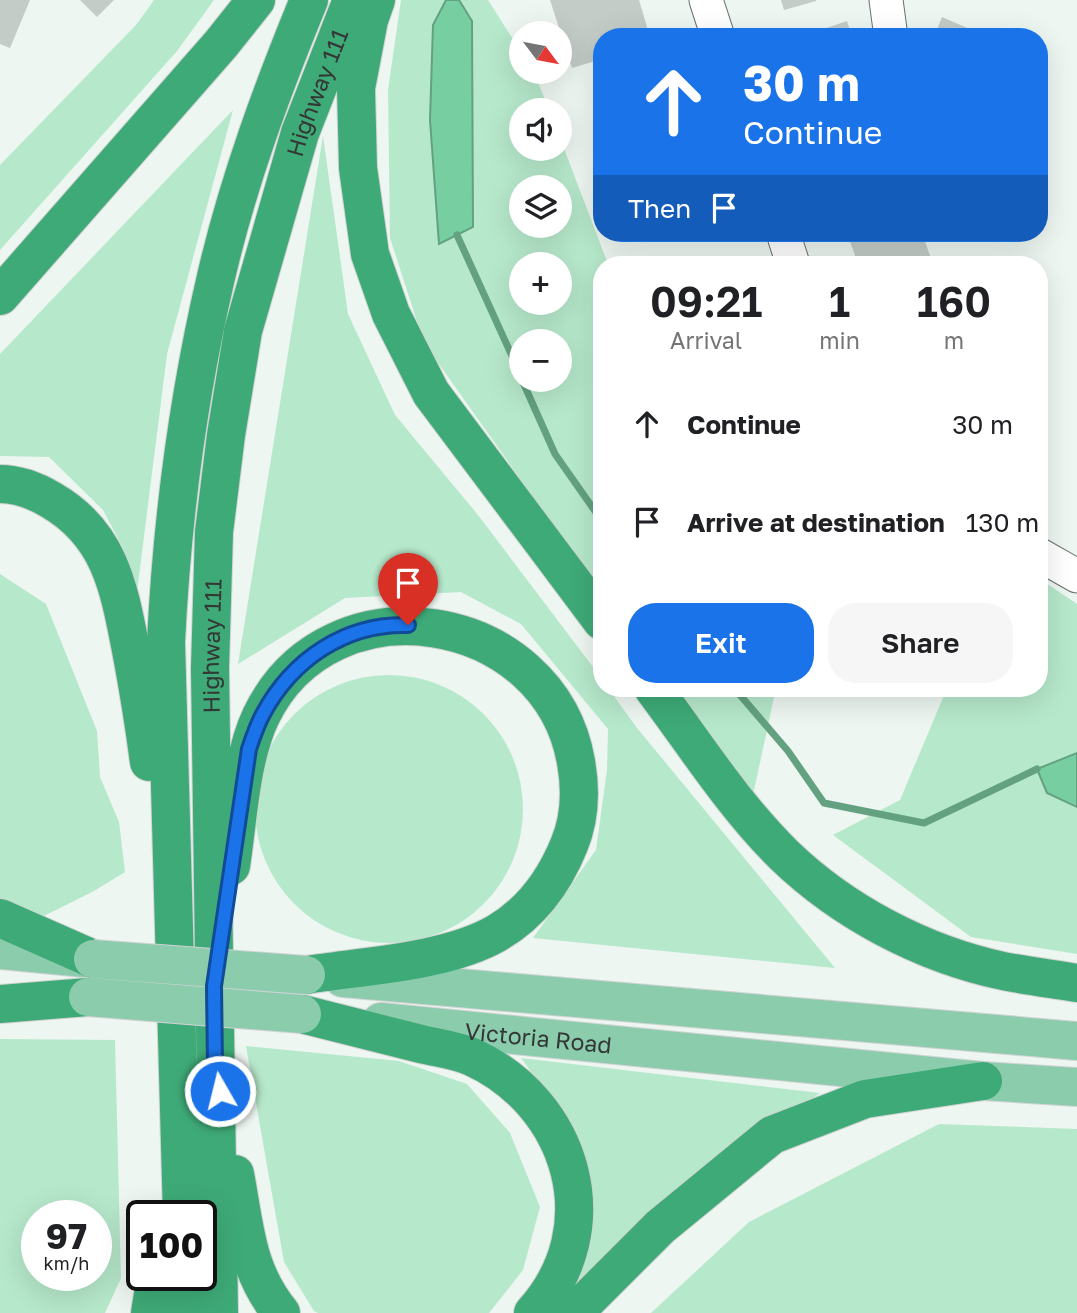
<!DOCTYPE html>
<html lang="en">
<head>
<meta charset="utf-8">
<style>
  body { margin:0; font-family:"Golos Text",sans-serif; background:#f6f6f6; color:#202124; height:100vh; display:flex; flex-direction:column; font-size:26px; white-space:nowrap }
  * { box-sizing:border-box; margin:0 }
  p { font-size:23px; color:#757577 }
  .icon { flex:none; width:38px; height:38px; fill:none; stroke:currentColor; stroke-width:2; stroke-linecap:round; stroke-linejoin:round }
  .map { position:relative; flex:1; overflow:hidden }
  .side { position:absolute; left:593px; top:256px; width:455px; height:441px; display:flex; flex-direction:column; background:#fff; border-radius:28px; box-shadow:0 7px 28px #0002 }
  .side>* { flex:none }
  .guide { position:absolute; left:593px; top:28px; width:455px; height:214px; border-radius:28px; box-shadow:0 7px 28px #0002; background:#1a73e8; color:#fff; overflow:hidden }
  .needle { width:46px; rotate:122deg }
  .fabs { position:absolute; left:509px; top:21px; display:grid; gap:14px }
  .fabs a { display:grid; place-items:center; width:63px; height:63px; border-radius:50%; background:#fff; box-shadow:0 7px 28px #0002; font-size:35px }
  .speed { position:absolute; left:21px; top:1200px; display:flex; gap:14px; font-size:35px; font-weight:700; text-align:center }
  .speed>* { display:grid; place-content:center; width:91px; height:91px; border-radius:50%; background:#fff; box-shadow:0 7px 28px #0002; line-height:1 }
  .speed small { font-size:18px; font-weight:400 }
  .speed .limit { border:4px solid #111; border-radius:10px; background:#fff; color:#111 }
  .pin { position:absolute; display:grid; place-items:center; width:60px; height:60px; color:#fff; margin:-72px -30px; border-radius:50% 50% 50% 0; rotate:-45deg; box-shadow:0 0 7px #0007 }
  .pin .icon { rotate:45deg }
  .me { position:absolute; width:77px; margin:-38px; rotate:352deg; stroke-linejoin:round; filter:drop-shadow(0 0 5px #0008) }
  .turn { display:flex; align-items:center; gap:24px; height:147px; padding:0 35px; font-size:32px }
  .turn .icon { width:91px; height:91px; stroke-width:2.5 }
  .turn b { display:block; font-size:49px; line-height:60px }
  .then { display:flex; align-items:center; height:66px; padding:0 35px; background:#0003; gap:14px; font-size:26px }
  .eta { display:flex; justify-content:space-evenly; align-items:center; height:119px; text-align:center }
  .eta b { font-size:42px; font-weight:600; line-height:49px }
  .cta { display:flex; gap:14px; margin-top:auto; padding:14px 35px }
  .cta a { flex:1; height:80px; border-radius:28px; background:#1a73e8; color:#fff; font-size:28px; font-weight:600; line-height:80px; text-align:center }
  .cta a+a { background:#f6f6f6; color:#202124 }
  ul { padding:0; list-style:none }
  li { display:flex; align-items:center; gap:21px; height:98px; padding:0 35px }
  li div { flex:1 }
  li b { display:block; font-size:26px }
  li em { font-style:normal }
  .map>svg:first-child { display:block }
  .green { fill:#b6e8cb; fill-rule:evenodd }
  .water { fill:#77cfa1; stroke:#63a181; stroke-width:2 }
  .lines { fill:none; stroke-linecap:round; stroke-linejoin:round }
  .stream { stroke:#63a181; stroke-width:7 }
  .building { fill:#c3ccc6 }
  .minor-casing { stroke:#68706b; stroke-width:35 }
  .major-casing { stroke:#d2d3d3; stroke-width:40 }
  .highway-casing { stroke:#d2d3d3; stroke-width:40 }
  .minor { stroke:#fff; stroke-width:33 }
  .major { stroke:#8bccad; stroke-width:38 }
  .highway { stroke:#3eaa77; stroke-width:38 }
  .major-bridge-casing { stroke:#d2d3d3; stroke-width:40; stroke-linecap:butt }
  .major-bridge { stroke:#8bccad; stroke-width:38 }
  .route-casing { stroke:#114b97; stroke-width:18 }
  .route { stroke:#1a73e8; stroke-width:12 }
  .labels { text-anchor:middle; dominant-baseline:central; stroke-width:6; stroke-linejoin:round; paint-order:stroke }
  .street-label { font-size:23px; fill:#333735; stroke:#edf6f1 }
</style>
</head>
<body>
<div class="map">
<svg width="1077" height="1313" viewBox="0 0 1077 1313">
  <rect width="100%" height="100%" fill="#edf6f1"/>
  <path class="green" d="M154 0H214L177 51 0 250V165L136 25Z
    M401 0H488L521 52 522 72H534L549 110H522V149H560V138L608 264H602V594L424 343 390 238 388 90ZM522 187H560V226H522ZM522 264H560V303H522ZM522 341H560V380H522Z
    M233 110 167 354 135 608 122 546 103 510 49 457 0 456V354Z
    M323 136 348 314 395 415 478 515 602 679V688H608L637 728 835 968 533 938 596 850 607 770 608 729 521 624 461 592 345 598 238 664Z
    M0 574 46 604 97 731 100 777 119 822 125 872 94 891 34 921 0 918Z
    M1046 583 1077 604V954L971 937 833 835 900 800 945 693 908 688H1040V590Z
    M255 809a134 134 0 1 1 268 0a134 134 0 1 1-268 0Z
    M671 688H776L753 795Z
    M0 1039 115 1040 121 1278 105 1313H0ZM96 1216V1276H37V1216Z
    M246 1046 399 1061 467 1084 510 1133 540 1207 523 1270 489 1313H318L314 1311 284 1262Z
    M521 1058 820 1093 689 1185 572 1293 570 1126Z
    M939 1124 1077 1129V1313H651L749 1222Z"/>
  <path class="water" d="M446 0H459L472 21 473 227 439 244 430 120 433 25Z
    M1077 753V807L1047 793 1037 769Z"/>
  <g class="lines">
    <path class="stream" d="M457 235 522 378
      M522 380 555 454 602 521
      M734 688 788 751 824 803 924 823 1037 769"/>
  </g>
  <path class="building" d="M0 0H30L10 48 0 44Z
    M80 0H114L97 17Z
    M550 0H639L650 37H602V59L572 68Z
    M781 0H816V1L784 10Z
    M942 17 988 37H934Z
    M847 21 852 37H803V36Z
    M847 233H922L933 264H858Z"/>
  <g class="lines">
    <defs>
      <path id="minor" d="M706 0 718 37
        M886 0 891 37
        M783 233 793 264
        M1040 555 1077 576"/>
      <g id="major">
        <path d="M0 950 84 958"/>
        <path d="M343 978 1077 1041"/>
        <path id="s1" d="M381 1022 983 1081 1077 1087"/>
      </g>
      <g id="highway">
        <path d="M376 0 369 20 356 88 358 168 370 254 391 314 431 393 602 621"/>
        <path d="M0 296 221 44 256 0"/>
        <path d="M0 484C18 484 36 491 51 500 110 534 119 588 131 650 138 687 144 724 149 762"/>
        <path d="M653 688C695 744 734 806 784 855 843 912 923 954 1003 971 1028 976 1053 979 1077 983"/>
        <path d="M231 866C238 820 241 758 261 716 330 573 550 610 576 762 581 790 580 819 569 845 554 882 531 913 497 933 447 962 364 966 306 975"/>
        <path d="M0 918 93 959"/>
        <path d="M0 1004 88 997"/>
        <path d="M302 1014C342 1024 381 1034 421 1044 437 1048 456 1050 472 1057 573 1103 610 1228 533 1313"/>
        <path d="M235 1174C245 1227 246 1270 281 1313"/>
        <path d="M182 1216 166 642C172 519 188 397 216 277 238 182 272 90 309 0"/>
        <path d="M183 1276V1313"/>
        <path d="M150 1313 156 1276"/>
        <path id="s2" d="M219 1313 210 668 214 532 226 435 243 331 300 133 352 0"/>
        <path d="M574 1313 660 1227 772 1135 865 1099 983 1081"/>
      </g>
    </defs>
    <use href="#minor" class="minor-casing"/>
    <use href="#major" class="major-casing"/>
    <use href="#highway" class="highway-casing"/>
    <use href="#minor" class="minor"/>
    <use href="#major" class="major"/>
    <use href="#highway" class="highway"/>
    <defs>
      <path id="major-bridge" d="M93 959 306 975
        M88 997 302 1014"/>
    </defs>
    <use href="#major-bridge" class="major-bridge-casing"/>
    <use href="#major-bridge" class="major-bridge"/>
  </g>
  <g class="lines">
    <defs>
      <path id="route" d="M220 1091 215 1065 214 986 249 749C253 737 257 725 263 714 292 660 345 623 408 625"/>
    </defs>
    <use href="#route" class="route-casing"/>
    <use href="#route" class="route"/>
  </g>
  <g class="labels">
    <g class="street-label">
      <text stroke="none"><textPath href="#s2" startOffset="1234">Highway 111</textPath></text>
      <text stroke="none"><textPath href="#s2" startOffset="667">Highway 111</textPath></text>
      <text stroke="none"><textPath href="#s1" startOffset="158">Victoria Road</textPath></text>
    </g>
  </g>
</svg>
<div class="fabs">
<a><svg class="needle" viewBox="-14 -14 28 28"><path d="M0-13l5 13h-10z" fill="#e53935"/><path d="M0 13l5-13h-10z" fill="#757577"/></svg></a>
<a><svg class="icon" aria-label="sound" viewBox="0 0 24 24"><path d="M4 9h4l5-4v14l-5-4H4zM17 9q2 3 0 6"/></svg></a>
<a><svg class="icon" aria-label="layers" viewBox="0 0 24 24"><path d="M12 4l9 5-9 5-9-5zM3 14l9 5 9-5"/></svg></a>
<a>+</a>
<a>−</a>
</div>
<div class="speed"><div>97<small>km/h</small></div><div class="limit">100</div></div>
<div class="pin" style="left:408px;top:625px;background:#d93025"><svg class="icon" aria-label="arrive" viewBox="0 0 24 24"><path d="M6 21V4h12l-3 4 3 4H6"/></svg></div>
<svg class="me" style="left:220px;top:1091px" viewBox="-20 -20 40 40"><circle r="17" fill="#1a73e8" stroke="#fff" stroke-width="3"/><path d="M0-11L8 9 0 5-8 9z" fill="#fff"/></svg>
<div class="guide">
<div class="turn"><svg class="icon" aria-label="ahead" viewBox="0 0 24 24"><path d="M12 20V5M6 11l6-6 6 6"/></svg><div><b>30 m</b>Continue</div></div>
<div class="then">Then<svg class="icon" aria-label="arrive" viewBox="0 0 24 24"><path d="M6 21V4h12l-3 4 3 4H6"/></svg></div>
</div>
<section class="side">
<div class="eta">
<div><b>09:21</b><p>Arrival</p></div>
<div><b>1</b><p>min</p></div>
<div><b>160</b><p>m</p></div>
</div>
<ul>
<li><svg class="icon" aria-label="ahead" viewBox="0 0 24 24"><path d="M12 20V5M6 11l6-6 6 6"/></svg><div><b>Continue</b></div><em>30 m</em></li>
<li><svg class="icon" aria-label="arrive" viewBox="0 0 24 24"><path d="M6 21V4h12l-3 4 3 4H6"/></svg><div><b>Arrive at destination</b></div><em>130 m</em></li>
</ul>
<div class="cta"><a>Exit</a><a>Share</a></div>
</section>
</div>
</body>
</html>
